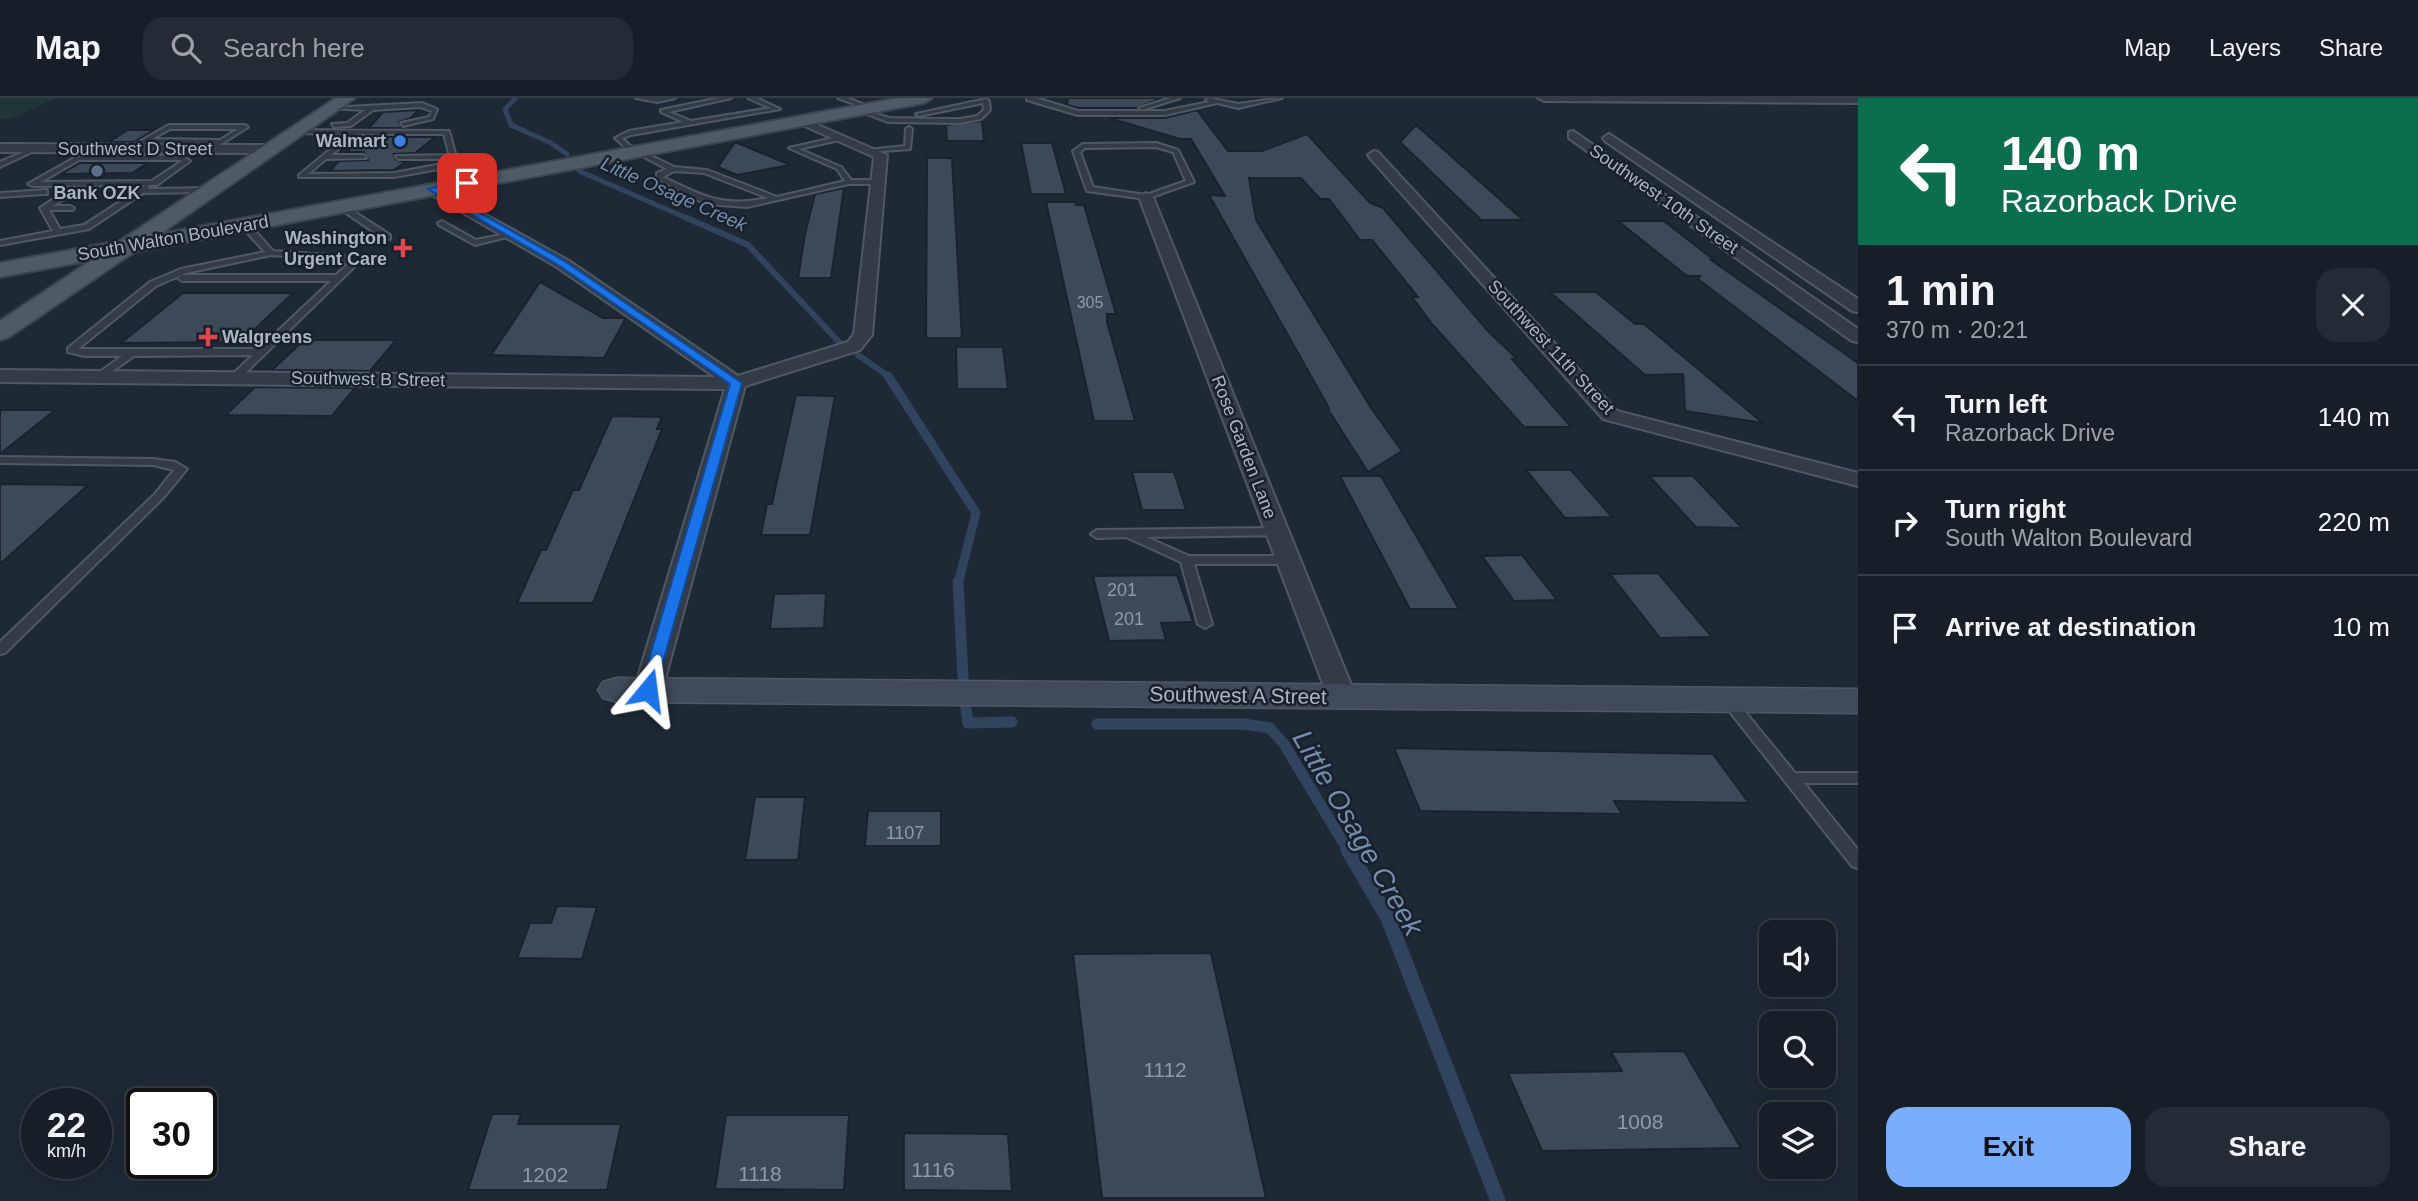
<!DOCTYPE html>
<html lang="en">
<head>
<meta charset="utf-8">
<style>
  body { margin:0; font-family:Helvetica,sans-serif; background:#232c34; color:#f1f3f6; height:100vh; display:flex; flex-direction:column; font-size:26px; white-space:nowrap }
  * { box-sizing:border-box; margin:0 }
  p { font-size:23px; color:#9ea2a8 }
  .icon { flex:none; width:38px; height:38px; fill:none; stroke:currentColor; stroke-width:2; stroke-linecap:round; stroke-linejoin:round }
  .map { position:relative; flex:1; overflow:hidden }
  .sheet { display:flex; flex-direction:column; background:#161f28; width:560px }
  .sheet>* { flex:none }
  .guide { background:#0b6e4f; color:#fff; overflow:hidden }
  .fabs { position:absolute; left:1759px; top:822px; display:grid; gap:14px }
  .fabs a { display:grid; place-items:center; width:77px; height:77px; border-radius:14px; background:#161f28; box-shadow:0 4px 18px #0003,0 0 0 2px #353d45; font-size:35px }
  .speed { position:absolute; left:21px; top:990px; display:flex; gap:14px; font-size:35px; font-weight:700; text-align:center }
  .speed>* { display:grid; place-content:center; width:91px; height:91px; border-radius:50%; background:#161f28; box-shadow:0 4px 18px #0003,0 0 0 2px #353d45; line-height:1 }
  .speed small { font-size:18px; font-weight:400 }
  .speed .limit { border:4px solid #111; border-radius:10px; background:#fff; color:#111 }
  .pin { position:absolute; display:grid; place-items:center; width:60px; height:60px; color:#fff; margin:-30px; border-radius:14px; box-shadow:0 4px 10px #0006 }
  .me { position:absolute; width:77px; margin:-38px; rotate:16deg; stroke-linejoin:round; filter:drop-shadow(0 0 5px #0008) }
  .turn { display:flex; align-items:center; gap:24px; height:147px; padding:0 28px; font-size:32px }
  .turn .icon { width:91px; height:91px; stroke-width:2.5 }
  .turn b { display:block; font-size:49px; line-height:60px }
  .round { display:grid; place-items:center; flex:none; width:74px; height:74px; border-radius:21px; background:#232c34 }
  .head { display:flex; align-items:center; justify-content:space-between; height:119px; padding:0 28px }
  h1 { font-size:42px; font-weight:600; line-height:52px }
  .primary-button { display:flex; gap:14px; margin-top:auto; padding:14px 28px }
  .primary-button a { flex:1; height:80px; border-radius:21px; background:#7aaefa; color:#111; font-size:28px; font-weight:600; line-height:80px; text-align:center }
  .primary-button a+a { background:#232c34; color:#f1f3f6 }
  ul { padding:0; list-style:none }
  li { display:flex; align-items:center; gap:21px; height:105px; padding:0 28px; border-top:2px solid #353d45 }
  li div { flex:1 }
  li b { display:block; font-size:26px }
  li em { font-style:normal }
  header { display:flex; align-items:center; gap:42px; box-sizing:border-box; height:98px; padding:0 35px; background:#161f28; border-bottom:2px solid #353d45 }
  header strong { font-size:33px }
  nav { display:flex; gap:38px; margin-inline-start:auto; font-size:24px }
  .search { width:490px; height:63px; background:#232c34; display:flex; align-items:center; gap:18px; box-sizing:border-box; padding:0 24px; border-radius:21px; color:#9ea2a8; font-size:26px }
  main { display:flex; flex:1; min-height:0 }
  .map>svg:first-child { display:block }
  .green { fill:#203537 }
  .lines { fill:none; stroke-linecap:round; stroke-linejoin:round }
  .stream-far4 { stroke:#31445e; stroke-width:5 }
  .stream-far3 { stroke:#31445e; stroke-width:6 }
  .stream-far2 { stroke:#31445e; stroke-width:9 }
  .stream-far1 { stroke:#31445e; stroke-width:11 }
  .stream { stroke:#31445e; stroke-width:15 }
  .building { fill:#3c4959; stroke:#19222d; stroke-width:2 }
  .lane-casing { stroke:#4f5865; stroke-width:4 }
  .street-casing { stroke:#4f5865; stroke-width:4 }
  .secondary-casing { stroke:#4f5865; stroke-width:3 }
  .primary-casing { stroke:#3b4450; stroke-width:4 }
  .lane { fill:#323b46; fill-rule:evenodd }
  .street { fill:#323b46; fill-rule:evenodd }
  .secondary { fill:#404a5a; fill-rule:evenodd }
  .primary { fill:#4f5a67; fill-rule:evenodd }
  .route { fill:#1a73e8; stroke:#114b97; stroke-width:2 }
  .shop-dot { fill:#3f7fe0; stroke:#18202b; stroke-width:2.5 }
  .service-dot { fill:#5c6f8a; stroke:#18202b; stroke-width:2.5 }
  .health-dot { fill:#e0444e; stroke:#18202b; stroke-width:2.5 }
  .labels { text-anchor:middle; dominant-baseline:central; stroke-width:5; stroke-linejoin:round; paint-order:stroke }
  .far-number-label { font-size:16px; fill:#8f9aa9 }
  .far-poi-label { font-size:18px; font-weight:bold; fill:#abb5c4; stroke:#18202b; text-anchor:end }
  .far-street-label { font-size:18px; fill:#abb5c4; stroke:#18202b }
  .number-label { font-size:18px; fill:#8f9aa9 }
  .far-water-label { font-size:19px; font-style:italic; fill:#738dad; stroke:#18202b }
  .street-label { font-size:21px; fill:#abb5c4; stroke:#18202b }
  .near-number-label { font-size:21px; fill:#8f9aa9 }
  .near-water-label { font-size:28px; font-style:italic; fill:#738dad; stroke:#18202b }
</style>
</head>
<body>
<header>
<strong>Map</strong>
<div class="search"><svg class="icon" aria-label="search" viewBox="0 0 24 24"><circle cx="10" cy="10" r="6"/><path d="M15 15l6 6"/></svg>Search here</div>
<nav><a>Map</a><a>Layers</a><a>Share</a></nav>
</header>
<main>
<div class="map">
<svg width="1858" height="1103" viewBox="0 0 1858 1103">
  <rect width="100%" height="100%" fill="#1e2936"/>
  <path class="green" d="M0 0H56L11 21H0Z"/>
  <g class="lines">
    <path class="stream-far4" d="M516 0 505 11 511 27 551 45 567 56
      M579 73 691 122"/>
    <path class="stream-far3" d="M687 120 748 147 840 245
      M858 257 891 280"/>
    <path class="stream-far2" d="M888 278 976 415 958 486"/>
    <path class="stream-far1" d="M958 484 963 579
      M966 610 968 625 1012 624
      M1097 626H1244L1270 630 1284 646 1349 754"/>
    <path class="stream" d="M1348 752 1388 820 1498 1103"/>
  </g>
  <path class="building" d="M1068 0H1162L1136 10H1078L1067 7Z
    M418 12 411 20 399 24 402 30H369L383 14Z
    M1197 12 1228 53H1262L1307 36 1370 105 1383 110 1487 232 1516 260 1512 261 1571 329H1524L1432 226 1412 199H1418L1372 142H1360L1329 101H1320L1301 80H1249L1256 122 1371 310 1402 353 1368 374 1327 310H1329L1209 97 1225 98 1191 41H1180L1109 20H1165Z
    M982 23 984 43H947L946 27Z
    M1416 27 1523 122H1481L1400 44Z
    M128 32H154L134 44H109Z
    M361 39H435L415 55 394 56 396 62 405 64 394 72 330 73 339 63 368 62 364 54H347Z
    M735 44 790 67 737 77 718 69Z
    M1021 45H1052L1066 96H1031Z
    M927 60H952L962 240H926Z
    M80 65H148L132 75 60 76Z
    M844 90 831 180H798L805 136 815 96Z
    M1046 104H1075L1076 107H1084L1116 216H1107V224L1135 323H1094Z
    M1618 123H1664L1714 162H1711L1858 265V303L1698 181 1700 178H1687Z
    M540 184 603 220H626L604 260 491 257Z
    M1550 194H1596L1635 226H1644L1763 325 1685 313 1683 276 1645 277Z
    M183 195H293L241 244 121 245Z
    M304 242H396L370 273 272 272Z
    M956 249H1003L1008 291H957Z
    M255 289 355 290 332 318 226 317Z
    M796 297 835 298 810 437H761L767 406H772Z
    M0 312H55L0 356Z
    M612 318 662 319 657 331H662L593 505H517L541 452H546L573 392H579Z
    M1526 372H1571L1612 419 1565 420Z
    M1132 374H1174L1186 412H1142Z
    M1340 378H1381L1459 511H1410Z
    M1649 378H1693L1742 430 1696 429Z
    M0 386 88 387 0 466Z
    M1522 457 1557 502 1514 503 1482 458Z
    M1658 475 1712 539 1660 540 1610 476Z
    M1177 477 1193 524 1161 525 1166 542 1109 543 1093 478Z
    M826 495 824 530 770 531 774 496Z
    M1394 650 1713 656 1749 705 1614 703 1622 716 1420 713Z
    M755 699H805L798 762H745Z
    M868 713H941V748H865Z
    M557 808 597 809 582 861 517 860 530 825H551Z
    M1211 855 1266 1100H1102L1073 856Z
    M1684 953 1741 1050 1542 1053 1508 975 1622 973 1611 954Z
    M492 1016H521L518 1026H621L607 1092H468Z
    M726 1017H849L844 1092 715 1091Z
    M904 1035 1008 1036 1012 1093 904 1092Z"/>
  <g class="lines">
    <defs>
      <path id="lane" d="M636 0H675L657 4Z
        M719 0H731L669 14 691 23 771 10 748 0H756L780 11 631 37 622 40 629 47 674 69 707 72 777 99 845 83 837 71 789 50 842 38 844 41 799 51 841 69 851 82H881L885 84 881 86H849L747 109 706 106 657 81V75L667 71 625 49 615 40 629 33 683 24 661 14V12ZM674 73 704 75 768 100C722 110 703 98 663 79Z
        M838 0H847L873 10 868 11Z
        M1027 0H1036L1078 13H1165L1209 4 1206 2 1209 0 1238 6 1282 0 1238 10 1217 5 1165 17H1078L1027 2Z
        M1171 0H1180L1142 12 1139 10Z
        M986 1 989 3 990 12 981 21 960 25 888 24 856 12 861 11 889 20 960 21 977 18 984 12 983 5 919 18 916 16Z
        M422 5 437 11 433 21 403 28 401 25 429 19 432 13 421 9 373 12 351 28 334 29 332 26 347 25 365 12 328 10Z
        M169 27H245L248 29 210 53 207 51 214 46 146 45 132 52 127 51ZM170 31H238L220 42 152 41Z
        M909 29 912 31 910 51 870 54 867 52 905 48 906 31Z
        M295 32 449 33 455 55 449 68 471 85 464 87 444 70 394 79H299V77L349 36 293 35ZM357 36H444L449 55 448 57 396 58 398 61H445L442 66 394 75 308 76 326 61 366 60 364 57H331Z
        M1156 45 1178 52 1194 84 1146 101 1087 93 1073 53 1083 46ZM1156 49 1173 54 1186 83 1146 97 1093 89 1080 54 1085 50Z
        M35 49 40 50 0 69V64Z
        M121 49 123 52 113 58H181L190 63 157 87H148L149 91 210 90 214 92 210 94 143 95 89 131 0 147V143L53 133 40 110 69 91 76 93 53 108H70L74 110 73 112H49L60 131 84 127 146 87 32 88 28 86 76 59 103 58ZM79 62H180L182 63 152 83 41 84Z
        M47 92V96H44L0 99V95Z
        M342 106 390 137V141H384L339 110 338 108Z
        M442 123 476 142 511 135 515 137 475 147 439 127 438 125Z
        M242 125H248L273 153 344 158 356 167 238 282 229 280 253 257 134 258 101 281 97 280V276L122 258H85L68 254V250L150 184 181 171 265 154 242 129ZM271 157 342 162 347 167 336 177H182L178 180 182 183H331L259 251H78L156 188 186 175Z
        M0 359 153 361 175 364 187 371 163 400 5 555 0 556V544L155 396 174 372 153 367 0 365Z
        M1277 430 1281 431 1283 434 1281 437 1146 439 1189 458H1288L1294 462 1288 466H1194L1212 526 1205 530 1198 526 1181 464 1126 439 1097 440 1091 436 1097 432Z
        M1728 597 1733 599 1795 675H1858V685H1804L1858 752V770L1852 768 1723 605 1721 602 1723 599Z"/>
      <path id="street" d="M1538 0H1858V5L1544 3Z
        M802 20 887 57 872 237 860 252 745 288 662 592 658 598 648 600 638 598 634 592 725 291 0 284V272L715 279 557 169 427 94V88L432 87 569 163 738 278 848 244 854 236 874 59 798 25V21Z
        M1573 33 1858 231V244L1852 243 1569 40V34Z
        M1609 36 1858 201V214L1852 213 1605 43 1603 40Z
        M0 46 271 47 277 51 271 55 0 54Z
        M1374 53 1378 54 1617 313 1858 375V388L1603 321 1370 60 1368 57Z
        M1146 95 1153 99 1356 599 1352 605 1342 608 1332 605 1328 599 1139 99Z"/>
      <path id="secondary" d="M617 580 1858 591V615L617 604 603 600 598 592 603 584Z"/>
      <path id="primary" d="M336 0H355L160 136 898 0H932L924 5 134 154 9 239 0 242V223L92 162 0 179V165L120 143Z"/>
    </defs>
    <use href="#lane" class="lane-casing"/>
    <use href="#street" class="street-casing"/>
    <use href="#secondary" class="secondary-casing"/>
    <use href="#primary" class="primary-casing"/>
    <use href="#lane" class="lane"/>
    <use href="#street" class="street"/>
    <use href="#secondary" class="secondary"/>
    <use href="#primary" class="primary"/>
  </g>
  <path class="route" d="M467 82 470 87 440 92 566 164 742 285 654 596 648 597 640 592 730 286 560 168 428 91Z"/>
  <circle class="shop-dot" cx="400" cy="43" r="7"/>
  <circle class="service-dot" cx="97" cy="73" r="7"/>
  <g class="health-dot">
    <path d="M399.5 139.5h7v7h7v7h-7v7h-7v-7h-7v-7h7z"/>
    <path d="M204.5 228.5h7v7h7v7h-7v7h-7v-7h-7v-7h7z"/>
  </g>
  <g class="labels">
    <g class="far-number-label">
      <text x="1090" y="204">305</text>
    </g>
    <g class="far-poi-label">
      <text x="386" y="43">Walmart</text>
      <text x="97" y="95" text-anchor="middle">Bank OZK</text>
      <text x="387" y="140">Washington<tspan x="387" dy="21">Urgent Care</tspan></text>
      <text x="222" y="239" text-anchor="start">Walgreens</text>
    </g>
    <g class="far-street-label">
      <text x="135" y="51">Southwest D Street</text>
      <text transform="translate(1664 101) rotate(35)">Southwest 10th Street</text>
      <text transform="translate(173 140) rotate(-10)">South Walton Boulevard</text>
      <text transform="translate(1551 249) rotate(47)">Southwest 11th Street</text>
      <text transform="translate(368 281) rotate(1)">Southwest B Street</text>
      <text transform="translate(1244 349) rotate(69)">Rose Garden Lane</text>
    </g>
    <g class="number-label">
      <text x="1122" y="492">201</text>
      <text x="1129" y="521">201</text>
      <text x="905" y="735">1107</text>
    </g>
    <g class="far-water-label">
      <text transform="translate(674 96) rotate(24)">Little Osage Creek</text>
    </g>
    <g class="street-label">
      <text transform="translate(1238 597) rotate(1)">Southwest A Street</text>
    </g>
    <g class="near-number-label">
      <text x="1165" y="971">1112</text>
      <text x="1640" y="1023">1008</text>
      <text x="933" y="1071">1116</text>
      <text x="760" y="1075">1118</text>
      <text x="545" y="1076">1202</text>
    </g>
    <g class="near-water-label">
      <text transform="translate(1358 735) rotate(60)">Little Osage Creek</text>
    </g>
  </g>
</svg>
<div class="fabs">
<a><svg class="icon" aria-label="sound" viewBox="0 0 24 24"><path d="M4 9h4l5-4v14l-5-4H4zM17 9q2 3 0 6"/></svg></a>
<a><svg class="icon" aria-label="search" viewBox="0 0 24 24"><circle cx="10" cy="10" r="6"/><path d="M15 15l6 6"/></svg></a>
<a><svg class="icon" aria-label="layers" viewBox="0 0 24 24"><path d="M12 4l9 5-9 5-9-5zM3 14l9 5 9-5"/></svg></a>
</div>
<div class="speed"><div>22<small>km/h</small></div><div class="limit">30</div></div>
<div class="pin" style="left:467px;top:85px;background:#d93025"><svg class="icon" aria-label="arrive" viewBox="0 0 24 24"><path d="M6 21V4h12l-3 4 3 4H6"/></svg></div>
<svg class="me" style="left:648px;top:592px" viewBox="-20 -20 40 40"><path d="M0-17L14 15 0 8-14 15z" fill="#1a73e8" stroke="#fff" stroke-width="4"/></svg>
</div>
<section class="sheet">
<div class="guide">
<div class="turn"><svg class="icon" aria-label="left" viewBox="0 0 24 24"><path d="M17 20v-9H6M10 6l-5 5 5 5"/></svg><div><b>140 m</b>Razorback Drive</div></div>
</div>
<div class="head"><div><h1>1 min</h1><p>370 m · 20:21</p></div><a class="round"><svg class="icon" aria-label="close" viewBox="0 0 24 24"><path d="M6 6l12 12M18 6L6 18"/></svg></a></div>
<ul>
<li><svg class="icon" aria-label="left" viewBox="0 0 24 24"><path d="M17 20v-9H6M10 6l-5 5 5 5"/></svg><div><b>Turn left</b><p>Razorback Drive</p></div><em>140 m</em></li>
<li><svg class="icon" aria-label="right" viewBox="0 0 24 24"><path d="M7 20v-9h11M14 6l5 5-5 5"/></svg><div><b>Turn right</b><p>South Walton Boulevard</p></div><em>220 m</em></li>
<li><svg class="icon" aria-label="arrive" viewBox="0 0 24 24"><path d="M6 21V4h12l-3 4 3 4H6"/></svg><div><b>Arrive at destination</b></div><em>10 m</em></li>
</ul>
<div class="primary-button"><a>Exit</a><a>Share</a></div>
</section>
</main>
</body>
</html>
